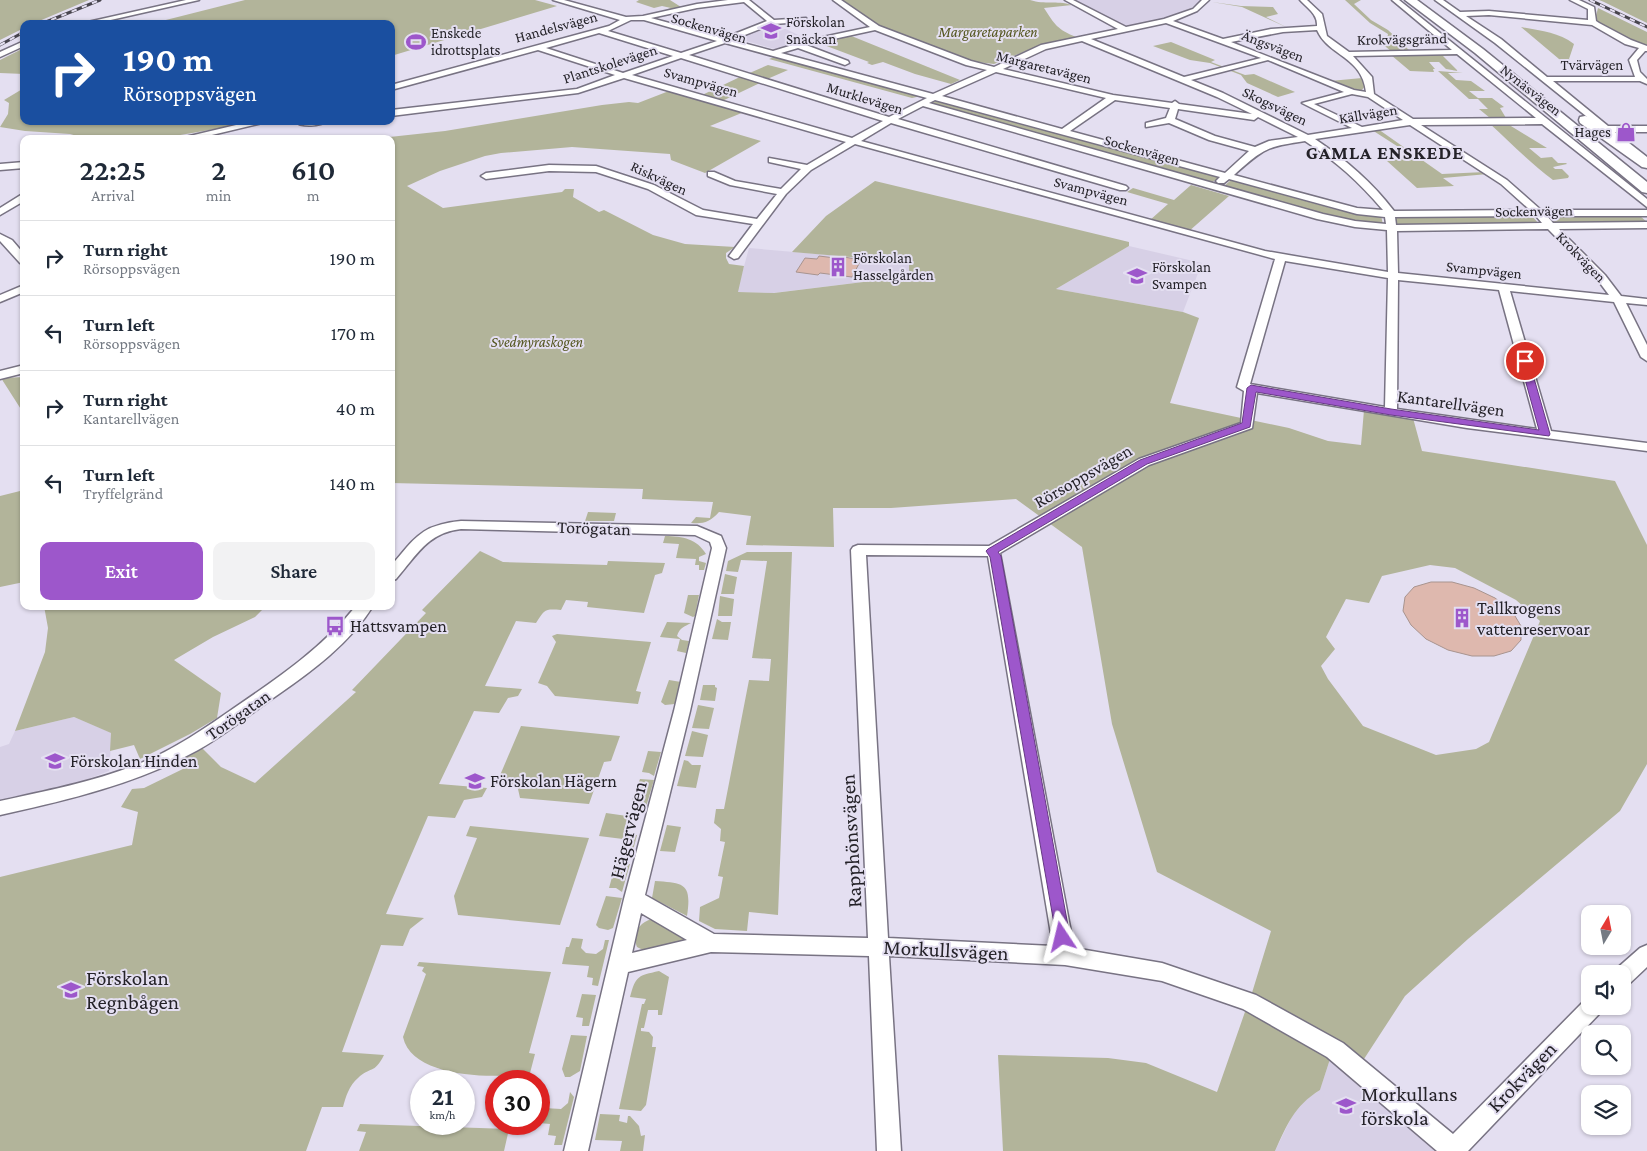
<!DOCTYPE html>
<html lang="en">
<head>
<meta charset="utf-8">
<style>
  body { margin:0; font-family:"Crimson Pro",serif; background:#f2f2f3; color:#1f2937; height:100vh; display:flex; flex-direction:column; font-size:19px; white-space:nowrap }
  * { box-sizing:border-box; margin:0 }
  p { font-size:16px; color:#747a83 }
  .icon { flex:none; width:28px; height:28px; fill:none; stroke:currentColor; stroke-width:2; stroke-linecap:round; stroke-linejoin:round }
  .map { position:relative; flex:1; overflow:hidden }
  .panel { position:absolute; left:20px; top:135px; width:375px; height:475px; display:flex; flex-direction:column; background:#fff; border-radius:10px; box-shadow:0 1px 4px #0004 }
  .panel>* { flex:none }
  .guide { position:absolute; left:20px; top:20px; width:375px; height:105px; border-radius:10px; box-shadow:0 1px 4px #0004; background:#1a4fa0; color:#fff; overflow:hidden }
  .needle { width:32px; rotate:10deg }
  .controls { position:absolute; left:1581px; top:905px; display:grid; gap:10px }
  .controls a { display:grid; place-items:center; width:50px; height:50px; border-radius:10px; background:#fff; box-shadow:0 1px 4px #0004; font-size:25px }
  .speed { position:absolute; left:410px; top:1070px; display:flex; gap:10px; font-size:25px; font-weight:700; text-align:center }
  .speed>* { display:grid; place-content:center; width:65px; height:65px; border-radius:50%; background:#fff; box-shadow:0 1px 4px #0004; line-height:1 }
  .speed small { font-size:12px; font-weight:400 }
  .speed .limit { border:8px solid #d22; background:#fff; color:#111 }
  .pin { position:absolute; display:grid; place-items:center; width:42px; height:42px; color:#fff; margin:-21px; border:2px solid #fff; border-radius:50%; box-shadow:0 1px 5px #0007 }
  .me { position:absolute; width:55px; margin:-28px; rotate:350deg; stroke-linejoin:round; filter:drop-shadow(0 0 4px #0008) }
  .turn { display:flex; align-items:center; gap:18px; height:105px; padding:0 20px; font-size:22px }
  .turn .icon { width:65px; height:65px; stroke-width:2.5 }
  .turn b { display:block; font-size:35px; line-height:42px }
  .eta { display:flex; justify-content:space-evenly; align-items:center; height:85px; text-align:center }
  .eta b { font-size:30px; font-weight:600; line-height:35px }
  .cta { display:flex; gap:10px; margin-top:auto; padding:10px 20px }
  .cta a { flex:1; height:58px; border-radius:10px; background:#9d57cb; color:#fff; font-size:20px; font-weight:600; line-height:58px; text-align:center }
  .cta a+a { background:#f2f2f3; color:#1f2937 }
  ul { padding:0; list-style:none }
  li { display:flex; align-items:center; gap:15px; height:75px; padding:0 20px; border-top:1px solid #e0e1e3 }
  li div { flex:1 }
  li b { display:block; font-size:19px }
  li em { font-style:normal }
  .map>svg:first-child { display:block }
  .education { fill:#d7d0e6 }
  .green { fill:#b2b49a; fill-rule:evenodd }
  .building { fill:#deb8ae; stroke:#a8948f }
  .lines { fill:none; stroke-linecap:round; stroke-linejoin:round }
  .minor-casing { stroke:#787383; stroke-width:3 }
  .highway-casing { stroke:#787383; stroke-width:3 }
  .minor { fill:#fff; fill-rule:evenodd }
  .highway { fill:#fff; fill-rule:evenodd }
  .rail-casing { stroke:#48454e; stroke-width:3 }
  .rail { stroke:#e4dff1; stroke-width:2; stroke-dasharray:5.5; stroke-linecap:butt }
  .route { fill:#9d57cb; stroke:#663984 }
  .labels { text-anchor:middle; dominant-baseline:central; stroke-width:4; stroke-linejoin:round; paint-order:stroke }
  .far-poi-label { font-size:15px; fill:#242228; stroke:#e4dff1; text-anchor:start }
  .far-street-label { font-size:15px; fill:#242228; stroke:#e4dff1 }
  .far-park-label { font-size:15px; font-style:italic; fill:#54561f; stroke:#e4dff1 }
  .street-label { font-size:18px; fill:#242228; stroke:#e4dff1 }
  .poi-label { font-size:18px; fill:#242228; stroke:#e4dff1; text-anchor:start }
  .far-district-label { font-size:19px; font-weight:bold; letter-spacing:1px; fill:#242228; stroke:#e4dff1 }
  .near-street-label { font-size:21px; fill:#242228; stroke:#e4dff1 }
  .near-poi-label { font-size:21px; fill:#242228; stroke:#e4dff1; text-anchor:start }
</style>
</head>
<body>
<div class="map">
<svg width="1647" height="1151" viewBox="0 0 1647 1151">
  <rect width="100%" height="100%" fill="#e4dff1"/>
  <path class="education" d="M1071 0H1201L1190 9 1172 16 1126 27Z
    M773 23 809 40 775 49 735 38Z
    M1129 246 1202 263 1183 312 1056 289Z
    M749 248 910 262 909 274 904 277 773 293 737 292Z
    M74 717 112 733 109 771 80 782 0 800V747L9 744 15 731Z
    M1331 1056 1446 1151H1275L1293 1114 1308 1098 1320 1090Z"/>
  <path class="green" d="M0 0H89L32 24H24V28L0 40Z
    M245 0H535L557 6 391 56V24H150Z
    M639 0H670L681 7 665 10 671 8 662 6 654 8 636 2Z
    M840 0H1030C1046 5 1055 0 1072 5L1044 8C1055 25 1057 29 1076 37L1035 47 994 64 969 61 881 28Z
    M1345 0H1361L1354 4 1371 20 1388 30 1410 51 1454 55 1443 56 1458 71 1446 69 1439 62H1429L1435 69H1433L1434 72 1410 71 1391 55V51L1381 43V41L1387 39 1388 34 1370 23Z
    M1599 0H1647V23L1604 2Z
    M1212 2 1241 6 1273 7 1278 14 1266 17 1288 28 1242 7Z
    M1598 8 1647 32V47L1598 23 1596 16Z
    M1521 27C1541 31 1558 32 1574 44L1569 59 1572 65 1559 59Z
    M849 35 960 80 951 84 915 74 883 62 872 65 867 63 869 62 816 42Z
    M1171 42 1215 60 1211 62 1245 75 1254 74 1295 92 1278 97 1247 83 1241 75 1210 63 1190 60 1153 46Z
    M24 48V74L0 73V60Z
    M777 56 921 96 912 98 769 59Z
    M768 65 788 70 765 80 745 75Z
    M1438 71 1463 73H1448L1456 80 1471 81 1485 91H1469L1478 98H1492L1504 107 1500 108 1506 118H1490L1479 109H1488L1478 99H1469Z
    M742 76 762 82 720 102 700 96Z
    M1362 78 1365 86 1362 90H1358L1330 81Z
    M24 88V121H246L221 128 157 139H88L70 134 25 131 0 127 8 114 9 103 4 100Z
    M669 91 744 112 710 126 761 141 705 173 671 160 670 154 572 147 501 153 485 156 440 171 407 186 443 208 562 192 565 189H574L573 197 599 212 604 210 653 235 685 244 735 247 726 253V258L729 264 744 266 738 292 774 293 904 277 909 274V262L792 252 826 216 875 181 1129 242V246L1056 289 1183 312 1199 318 1170 403 1289 428 1328 441 1361 445 1364 410 1413 418 1422 451 1615 481 1647 545V764L1620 811 1468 939 1405 996 1364 1059 1306 1022 1251 996 1271 931 1157 872 1112 724 1082 547 1016 499 891 508H833L834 547 746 545 751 516 719 512C710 522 704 524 691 523L696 517 710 518 713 502 642 499 643 489 391 483V139H371L445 131 602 105 629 102 638 103ZM1430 565 1455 568 1516 600 1540 621 1489 742 1476 749 1436 755 1363 726 1328 679 1321 666 1335 649 1326 637 1346 599 1369 603 1382 576Z
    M939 99 1220 177 1211 183 930 104Z
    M1489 123H1506L1547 148H1529L1541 158 1552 157 1558 163H1566L1567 164 1553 167 1555 169H1562L1569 176 1568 178 1553 180C1530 163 1510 142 1489 123Z
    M1378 129 1442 174 1485 172 1488 174 1443 178 1454 186 1417 188 1387 161 1414 157 1372 130Z
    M1231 180 1334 209 1381 215 1383 225 1348 221 1223 187Z
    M1191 185 1229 196 1188 232 1149 221 1168 204 1127 192 1133 188 1174 200Z
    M1394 215H1516L1532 216 1539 224 1400 225 1396 224Z
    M1550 216H1640L1647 222 1560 223 1551 221 1548 217Z
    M24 377V414L1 378Z
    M24 490V582L0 587V496Z
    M588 512 616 513 614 521H585Z
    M665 536C683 536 697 539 706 554L699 557V561L706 563 704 570H699V565H695L696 559 676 558 679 544 663 543Z
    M480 551 503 562 607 565 608 561 665 563 662 573 655 575 644 613 587 607 588 602 566 600 561 610C545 609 545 609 536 623L516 621 485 686 522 689 518 696 508 698 499 713 474 711 439 784 487 788 482 797 464 800 455 818 428 816 386 914 424 918 410 929 403 946 381 945 342 1052 384 1055C374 1075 370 1066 358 1078 349 1086 346 1096 343 1107H322L306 1151H0V877L132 845 138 812 121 807 132 789 144 788 189 766 184 757 202 748 221 767 255 783 356 692 352 690 426 613 422 610Z
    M747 552H792L778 915 749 912 747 931 715 929 699 921 700 907 719 898 723 877 718 876 725 842 720 841 721 829 714 823 716 809H724L749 680 769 681 771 659 752 658 767 561 741 560 738 572 726 571 728 561Z
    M725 574 737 577 734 594H721Z
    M688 595H699L695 616 693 617 684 613Z
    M720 596 734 599 732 616H718Z
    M44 606H266L255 617 213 637 174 660 221 693 217 718 190 734 140 759 134 745 110 751 111 733 74 717 15 731 45 652 48 628Z
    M717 619 722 622H731L728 640 712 639Z
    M667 622 691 623C684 627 680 627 677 636L682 640 689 641 686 653 677 651 680 639 660 637Z
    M557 634 651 642 636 691 641 692 638 704 555 696 547 686 538 683 556 642 552 636Z
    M669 680 681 682 675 704 665 705 661 702Z
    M703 685H715V687L717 688 715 701 700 700Z
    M698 705 714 708 709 729 692 728Z
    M521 726 620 736 611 761 604 762 589 804 520 798 518 789 498 780Z
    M692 731 708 735 703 757 685 756Z
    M648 751 661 752 654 776 649 773 642 772Z
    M684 760 688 761 692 765H701L696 788 677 786Z
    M640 779 654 780 646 807 633 805 632 800Z
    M606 813 641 818 629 819 625 830 628 834 637 835 631 858 626 855 619 854 623 839 599 836Z
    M667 825 681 827 675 852 660 851Z
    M470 826 589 838 560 925 458 915 454 896 477 838 466 836Z
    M616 863 630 864 622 892 616 888H609Z
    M655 881C684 883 692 883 687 916L652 898Z
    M606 896 622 898 613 928 608 930 599 928 596 925Z
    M652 919 691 942 647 952 637 947C632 934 638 923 652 919Z
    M572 938 583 939 581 948 586 953 596 954 603 949 605 940H609L598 986 592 985 593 978 587 977 589 966 562 964 566 947H569Z
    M419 962 551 972 529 1053 535 1054 530 1073C497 1079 412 1079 403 1037L426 974 422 971 424 967 417 966Z
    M659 971 669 977 662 1015H658V1010H648L644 1028H641V1031L649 1032 653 1037 652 1047H656L646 1105 641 1111 619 1109 642 1004H644L646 999 630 997C636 975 638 976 659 971Z
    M582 994 596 995 589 1026H582L583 1018 576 1017Z
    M1246 1009 1331 1056 1320 1090C1294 1106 1287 1125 1275 1151H1003L998 1055 1108 1058 1146 1063 1217 1092Z
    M571 1035 587 1036 580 1071 570 1077H565L562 1069Z
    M539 1092H542L539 1105 544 1108 561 1109 568 1103 570 1092 574 1097 562 1145H554L556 1136 548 1135 550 1124 539 1123Z
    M600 1114 620 1115 619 1121 627 1123 628 1116H630L639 1126 641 1136 645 1135 643 1151H620L622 1141 595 1140Z
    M360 1124 509 1129 504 1151H359L366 1132 357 1131Z"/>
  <path class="building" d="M819 256 843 259 844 257 861 260 852 277 820 273 818 275 796 272 805 258 817 259Z
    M1431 582H1452L1474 588 1495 598 1512 611 1521 626V640L1511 651 1494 656H1472L1448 650 1426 639 1411 625 1403 611 1405 597 1414 587Z"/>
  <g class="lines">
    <defs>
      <path id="minor" d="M186 0H199L93 24H79Z
        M553 0H564L626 17 643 16 697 4 728 0H749L774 20 806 18 807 20 803 22 773 24 732 40 773 51 809 40 870 27 833 0H841L879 26 971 61 994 67 1041 45 1118 29 1065 0H1073L1126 27 1164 19 1193 9 1202 0H1209L1197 11 1173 21 1223 39 1271 29 1317 26C1318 14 1307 8 1300 0H1307L1322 14 1327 36 1349 52 1452 50 1392 0H1399L1647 199V207L1542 124 1421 125 1507 180 1541 210H1647V216H1547L1553 223 1647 222V228L1559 229 1605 275 1621 296 1647 299V305L1626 303 1647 345V361L1641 357 1614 302 1510 291 1551 431 1647 443V451L1467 428 1257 393 1252 428 1149 465 1000 553 1074 948 1162 963 1256 995 1343 1043 1453 1134 1586 999 1590 997V1006H1603L1600 1013 1468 1151H1437L1327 1057 1243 1009 1162 981 1065 965 889 956 901 1151H877L869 956 711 952 628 972 588 1151H564L624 899 674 711 712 548 710 542 695 535 461 529C427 533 417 555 396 579L391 581V566C416 537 421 525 461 521L697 526 721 536 726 548 690 711 645 895 714 934 868 938 851 550 853 547 858 545 989 546 1139 459 1241 423 1244 391 1237 387 1275 259 855 144 811 170 786 194 738 258 734 259 729 256 753 224 696 215 648 189 596 172 549 171 486 179 481 176 486 173 549 165 596 166 654 185 703 210 757 219 777 194 730 185 708 176V172H714L735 181 781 189 801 169 769 162V158L807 165 846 142 624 78 578 93 391 116V110L577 89 615 75 538 50 391 90V85L609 26 620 20ZM744 2 767 21 724 38 651 18 697 8ZM631 20H644L717 41 681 53 608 31ZM1166 23 1261 58 1184 77 1091 39ZM875 30 966 65 987 70 933 94 781 53 798 48 845 65 849 63 848 61 806 45ZM1317 30C1328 56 1362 56 1366 92L1354 90 1231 42 1283 32ZM599 33 673 56 623 73 546 48ZM1082 41 1217 97 1252 114 1179 104 1175 101 1172 103 1113 95 1003 69 1046 49ZM725 43 927 98 889 117 689 55ZM1457 54 1536 118 1413 119 1374 94 1372 77 1353 56ZM681 58 883 121 852 138 632 75ZM1268 60 1344 92 1302 103 1352 128 1308 135 1223 93 1191 80ZM996 72 1106 98 1062 129 942 96ZM1352 94 1368 97 1403 120 1362 127 1314 104ZM935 100 1220 177 1216 181 1218 183H1224L1229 179 1357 214 1385 217 1386 224 1355 221 1323 214 929 103ZM1115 100 1170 108 1166 118 1146 123V127L1169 123 1209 140 1249 151 1225 173 1070 131ZM923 106 1317 219 1355 227 1387 230 1388 272 1265 251 861 141 891 123 1120 190H1126L1128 188 1126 186 898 119ZM1178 109 1254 120 1258 117 1298 137 1269 141 1255 147 1215 136 1175 119ZM1410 125 1501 184 1530 210 1394 211C1372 182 1345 159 1315 139ZM1305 141C1337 162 1358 181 1383 210L1357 208 1234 175C1264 148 1266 147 1305 141ZM1536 216 1542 223 1396 225 1395 217ZM1548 229 1597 279 1609 295 1398 273 1397 231ZM1285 261 1388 278 1385 407 1250 384ZM1398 280 1499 290 1537 429 1397 409ZM866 555 988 556 1053 946 888 938ZM641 913 687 940 632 953Z
        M1435 0H1443L1460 12 1489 11 1588 20V9L1570 0H1579L1594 7 1596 21 1599 23 1631 40 1647 46V51H1645L1637 60 1640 72 1647 79V84L1640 81H1553L1608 126H1647V132H1615L1647 157V165L1495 43ZM1489 15 1592 25 1625 44 1639 48 1629 60 1635 77H1547L1501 39 1466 16Z
        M24 41V46L0 57V52Z
        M253 121H271L195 139H177Z
        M294 121H328C320 126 302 128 294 121Z
        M24 162V168L0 170V164Z
        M24 193V201L0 215V208Z
        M0 234 12 240 24 254V264L20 263 0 241Z
        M24 285V292L0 302V295Z
        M24 365V373L0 379V371Z
        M356 606H373C350 643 311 672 276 696 250 714 225 735 198 750 136 784 68 800 0 815V801C46 791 92 782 136 765 173 751 205 728 237 706 281 676 323 647 356 606Z
        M1647 945V967L1629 984 1622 986V974H1613L1615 970 1640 948Z"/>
      <path id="highway" d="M1405 0H1417L1483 49 1647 182V193L1642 192 1475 53Z
        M1585 116 1590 117 1647 158V168L1642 167 1580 123 1579 120 1580 117Z"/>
    </defs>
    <use href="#minor" class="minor-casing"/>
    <use href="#highway" class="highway-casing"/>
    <use href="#minor" class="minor"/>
    <use href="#highway" class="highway"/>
    <defs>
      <path id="rail" d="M1590 0 1647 27
        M41 24 100 0
        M0 45 24 32"/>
    </defs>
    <use href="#rail" class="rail-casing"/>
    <use href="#rail" class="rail"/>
  </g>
  <path class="route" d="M1525 358 1529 361 1550 434 1549 436 1391 415 1256 392 1250 427 1147 464 998 552 1001 556 1070 937 1068 941 1062 943 1057 941 990 557 986 551 988 549 1140 460 1242 423 1247 388 1251 385 1391 409 1539 430 1520 361Z"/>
  <defs>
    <symbol id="school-bare" viewBox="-9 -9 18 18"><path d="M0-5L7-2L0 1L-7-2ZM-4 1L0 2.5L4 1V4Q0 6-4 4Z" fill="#9d57cb" stroke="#e4dff1" stroke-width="2.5" paint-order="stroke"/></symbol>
    <symbol id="stadium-bare" viewBox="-9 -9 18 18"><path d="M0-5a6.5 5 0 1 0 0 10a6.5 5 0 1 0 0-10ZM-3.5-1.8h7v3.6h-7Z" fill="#9d57cb" stroke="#e4dff1" stroke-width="2.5" paint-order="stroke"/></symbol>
    <symbol id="shop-bare" viewBox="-9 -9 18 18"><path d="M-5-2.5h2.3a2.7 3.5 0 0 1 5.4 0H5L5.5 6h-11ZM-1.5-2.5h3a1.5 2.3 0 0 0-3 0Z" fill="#9d57cb" stroke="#e4dff1" stroke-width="2.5" paint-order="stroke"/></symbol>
    <symbol id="building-bare" viewBox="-9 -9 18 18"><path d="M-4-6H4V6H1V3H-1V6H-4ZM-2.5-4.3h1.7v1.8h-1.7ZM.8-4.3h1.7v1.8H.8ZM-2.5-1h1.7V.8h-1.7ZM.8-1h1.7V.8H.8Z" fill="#9d57cb" stroke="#e4dff1" stroke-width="2.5" paint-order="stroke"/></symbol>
    <symbol id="bus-bare" viewBox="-9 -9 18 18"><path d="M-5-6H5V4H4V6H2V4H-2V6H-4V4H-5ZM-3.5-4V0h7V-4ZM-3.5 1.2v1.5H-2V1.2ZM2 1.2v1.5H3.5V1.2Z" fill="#9d57cb" stroke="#e4dff1" stroke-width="2.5" paint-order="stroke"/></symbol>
  </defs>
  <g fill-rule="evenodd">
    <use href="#school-bare" x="757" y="17" width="28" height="28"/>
    <use href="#stadium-bare" x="402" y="28" width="28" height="28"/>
    <use href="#shop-bare" x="1612" y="118" width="28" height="28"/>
    <use href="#building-bare" x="824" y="253" width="28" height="28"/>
    <use href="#school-bare" x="1123" y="262" width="28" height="28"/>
    <use href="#building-bare" x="1448" y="604" width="28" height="28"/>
    <use href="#bus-bare" x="321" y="612" width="28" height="28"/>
    <use href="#school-bare" x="41" y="747" width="28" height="28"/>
    <use href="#school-bare" x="461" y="767" width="28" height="28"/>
    <use href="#school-bare" x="57" y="976" width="28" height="28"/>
    <use href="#school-bare" x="1332" y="1092" width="28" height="28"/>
  </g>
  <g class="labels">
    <g class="far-poi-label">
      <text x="786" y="22">Förskolan<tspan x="786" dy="17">Snäckan</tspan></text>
      <text x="431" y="33">Enskede<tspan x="431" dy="17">idrottsplats</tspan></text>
      <text x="1611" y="132" text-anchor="end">Hages</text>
      <text x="853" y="258">Förskolan<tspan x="853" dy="17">Hasselgården</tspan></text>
      <text x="1152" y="267">Förskolan<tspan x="1152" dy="17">Svampen</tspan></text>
    </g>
    <g class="far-street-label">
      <text transform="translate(556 27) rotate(-15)">Handelsvägen</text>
      <text transform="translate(709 28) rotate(16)">Sockenvägen</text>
      <text transform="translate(1402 39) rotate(-1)">Krokvägsgränd</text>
      <text transform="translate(1273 46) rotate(21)">Ängsvägen</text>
      <text transform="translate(610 64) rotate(-18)">Plantskolevägen</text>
      <text x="1592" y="65">Tvärvägen</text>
      <text transform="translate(1044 67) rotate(14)">Margaretavägen</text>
      <text transform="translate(701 82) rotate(16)">Svampvägen</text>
      <text transform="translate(1531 90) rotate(38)">Nynäsvägen</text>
      <text transform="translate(865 98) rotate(17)">Murklevägen</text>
      <text transform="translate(1275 106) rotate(26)">Skogsvägen</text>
      <text transform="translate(1368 114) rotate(-9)">Källvägen</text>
      <text transform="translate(1142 150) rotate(16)">Sockenvägen</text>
      <text transform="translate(659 178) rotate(25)">Riskvägen</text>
      <text transform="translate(1091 191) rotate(15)">Svampvägen</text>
      <text transform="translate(1534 211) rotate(-1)">Sockenvägen</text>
      <text transform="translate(1581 257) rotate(46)">Krokvägen</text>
      <text transform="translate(1484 270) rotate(6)">Svampvägen</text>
    </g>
    <g class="far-park-label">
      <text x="988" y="32">Margaretaparken</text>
      <text x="537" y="342">Svedmyraskogen</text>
    </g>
    <g class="street-label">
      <text transform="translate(1451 403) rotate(8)">Kantarellvägen</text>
      <text transform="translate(1083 476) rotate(-30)">Rörsoppsvägen</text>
      <text transform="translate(594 528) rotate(2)">Torögatan</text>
      <text transform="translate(238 715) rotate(-35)">Torögatan</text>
    </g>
    <g class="poi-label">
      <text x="1477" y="608">Tallkrogens<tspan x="1477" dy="21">vattenreservoar</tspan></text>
      <text x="350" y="626">Hattsvampen</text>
      <text x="70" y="761">Förskolan Hinden</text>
      <text x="490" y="781">Förskolan Hägern</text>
    </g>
    <g class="far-district-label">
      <text x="1385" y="152">GAMLA ENSKEDE</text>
    </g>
    <g class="near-street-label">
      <text transform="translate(628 830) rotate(-76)">Hägervägen</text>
      <text transform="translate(851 841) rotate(-93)">Rapphönsvägen</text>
      <text transform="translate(946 950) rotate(3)">Morkullsvägen</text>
      <text transform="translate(1522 1077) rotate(-46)">Krokvägen</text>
    </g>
    <g class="near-poi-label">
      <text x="86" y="978">Förskolan<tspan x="86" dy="24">Regnbågen</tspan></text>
      <text x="1361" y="1094">Morkullans<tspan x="1361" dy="24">förskola</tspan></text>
    </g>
  </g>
</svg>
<div class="controls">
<a><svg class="needle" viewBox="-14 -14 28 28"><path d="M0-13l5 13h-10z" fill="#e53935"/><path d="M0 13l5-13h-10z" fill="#747a83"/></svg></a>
<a><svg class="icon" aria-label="sound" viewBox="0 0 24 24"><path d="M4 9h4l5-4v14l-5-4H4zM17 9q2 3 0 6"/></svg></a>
<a><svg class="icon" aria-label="search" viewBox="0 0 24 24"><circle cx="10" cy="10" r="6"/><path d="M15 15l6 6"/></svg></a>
<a><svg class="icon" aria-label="layers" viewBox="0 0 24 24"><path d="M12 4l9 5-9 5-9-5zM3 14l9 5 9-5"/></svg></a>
</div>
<div class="speed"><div>21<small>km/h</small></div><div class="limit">30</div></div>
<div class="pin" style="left:1525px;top:361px;background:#d93025"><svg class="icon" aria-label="arrive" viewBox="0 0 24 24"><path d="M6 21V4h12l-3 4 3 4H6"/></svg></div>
<svg class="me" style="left:1062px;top:937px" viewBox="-20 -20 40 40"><path d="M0-17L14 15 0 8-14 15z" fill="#9d57cb" stroke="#fff" stroke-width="4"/></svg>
<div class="guide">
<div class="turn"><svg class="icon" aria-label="right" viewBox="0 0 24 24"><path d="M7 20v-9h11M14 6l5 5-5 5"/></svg><div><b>190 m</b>Rörsoppsvägen</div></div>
</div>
<section class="panel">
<div class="eta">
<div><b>22:25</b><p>Arrival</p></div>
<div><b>2</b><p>min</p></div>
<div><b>610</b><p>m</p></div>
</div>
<ul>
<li><svg class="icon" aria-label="right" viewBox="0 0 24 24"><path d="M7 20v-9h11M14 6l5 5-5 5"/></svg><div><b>Turn right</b><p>Rörsoppsvägen</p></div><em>190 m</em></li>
<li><svg class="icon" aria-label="left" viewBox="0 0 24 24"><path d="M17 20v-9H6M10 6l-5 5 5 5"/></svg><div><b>Turn left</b><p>Rörsoppsvägen</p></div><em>170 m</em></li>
<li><svg class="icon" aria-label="right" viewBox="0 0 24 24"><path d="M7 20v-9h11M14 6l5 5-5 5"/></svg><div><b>Turn right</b><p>Kantarellvägen</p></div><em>40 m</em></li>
<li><svg class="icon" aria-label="left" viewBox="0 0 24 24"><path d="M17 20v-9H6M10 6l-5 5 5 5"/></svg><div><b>Turn left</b><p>Tryffelgränd</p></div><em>140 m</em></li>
</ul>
<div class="cta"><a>Exit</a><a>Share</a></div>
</section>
</div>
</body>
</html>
